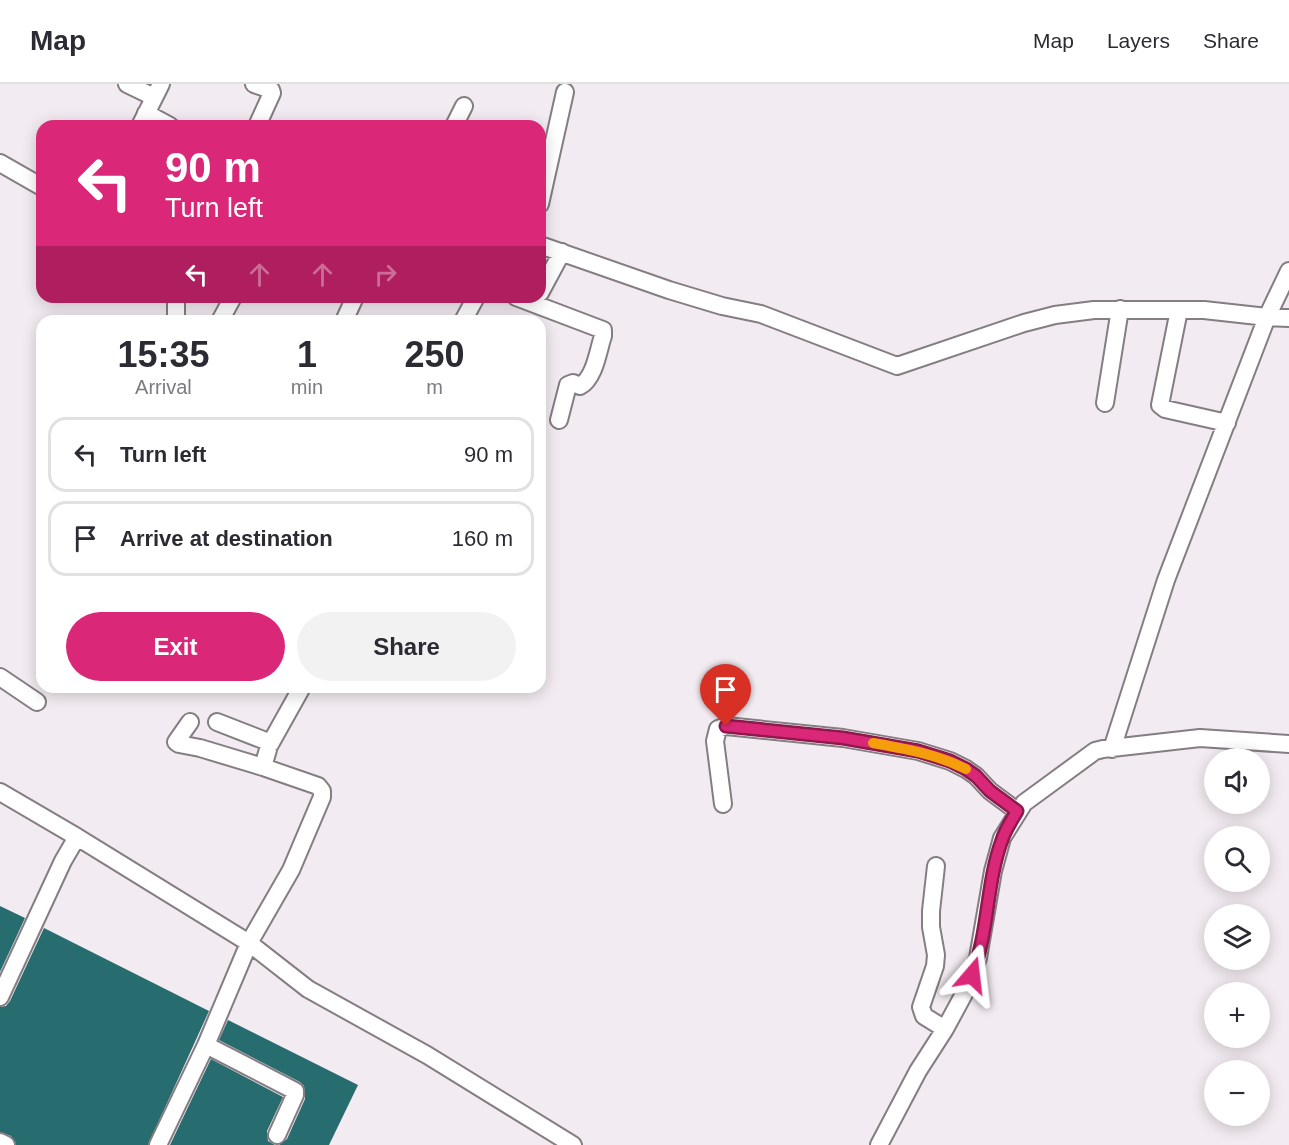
<!DOCTYPE html>
<html lang="en">
<head>
<meta charset="utf-8">
<style>
  body { margin:0; font-family:Arial,sans-serif; background:#f2f2f3; color:#2b2b33; height:100vh; display:flex; flex-direction:column; font-size:22px; white-space:nowrap }
  * { box-sizing:border-box; margin:0 }
  p { font-size:20px; color:#7c7c81 }
  .icon { flex:none; width:33px; height:33px; fill:none; stroke:currentColor; stroke-width:2; stroke-linecap:round; stroke-linejoin:round }
  .map { position:relative; flex:1; overflow:hidden }
  .side { position:absolute; left:36px; top:231px; width:510px; height:378px; display:flex; flex-direction:column; background:#fff; border-radius:18px; box-shadow:0 3px 15px #0003 }
  .side>* { flex:none }
  .banner { position:absolute; left:36px; top:36px; width:510px; height:183px; border-radius:18px; box-shadow:0 3px 15px #0003; background:#db2777; color:#fff; overflow:hidden }
  .controls { position:absolute; left:1204px; top:664px; display:grid; gap:12px }
  .controls a { display:grid; place-items:center; width:66px; height:66px; border-radius:50%; background:#fff; box-shadow:0 3px 15px #0003; font-size:30px }
  .pin { position:absolute; display:grid; place-items:center; width:51px; height:51px; color:#fff; margin:-62px -26px; border-radius:50% 50% 50% 0; rotate:-45deg; box-shadow:0 0 6px #0007 }
  .pin .icon { rotate:45deg }
  .me { position:absolute; width:66px; margin:-33px; rotate:17deg; stroke-linejoin:round; filter:drop-shadow(0 0 4px #0008) }
  .turn { display:flex; align-items:center; gap:21px; height:126px; padding:0 30px; font-size:27px }
  .turn .icon { width:78px; height:78px; stroke-width:2.5 }
  .turn b { display:block; font-size:42px; line-height:51px }
  .lanes { display:flex; align-items:center; height:57px; padding:0 30px; background:#0003; justify-content:center; gap:30px; direction:ltr }
  .lanes .off { opacity:.35 }
  .eta { display:flex; justify-content:space-evenly; align-items:center; height:102px; text-align:center }
  .eta b { font-size:36px; font-weight:700; line-height:42px }
  .button { display:flex; gap:12px; margin-top:auto; padding:12px 30px }
  .button a { flex:1; height:69px; border-radius:36px; background:#db2777; color:#fff; font-size:24px; font-weight:700; line-height:69px; text-align:center }
  .button a+a { background:#f2f2f3; color:#2b2b33 }
  ul { padding:0; list-style:none }
  li { display:flex; align-items:center; gap:18px; height:75px; margin:0 12px 9px; padding:0 18px; border:3px solid #e1e1e2; border-radius:18px }
  li div { flex:1 }
  li b { display:block; font-size:22px }
  li em { font-style:normal }
  header { display:flex; align-items:center; gap:36px; box-sizing:border-box; height:84px; padding:0 30px; background:#fff; border-bottom:2px solid #e1e1e2 }
  header strong { font-size:28px }
  nav { display:flex; gap:33px; margin-inline-start:auto; font-size:21px }
  .map>svg:first-child { display:block }
  .building { fill:#276c6e }
  .lines { fill:none; stroke-linecap:round; stroke-linejoin:round }
  .minor-casing { stroke:#847d82; stroke-width:20 }
  .minor { stroke:#fff; stroke-width:16 }
  .route-casing { stroke:#8e194d; stroke-width:15 }
  .route { stroke:#db2777; stroke-width:10 }
  .slow { stroke:#f59e0b; stroke-width:10 }
</style>
</head>
<body>
<header>
<strong>Map</strong>
<nav><a>Map</a><a>Layers</a><a>Share</a></nav>
</header>
<div class="map">
<svg width="1289" height="1061" viewBox="0 0 1289 1061">
  <rect width="100%" height="100%" fill="#f2ebf1"/>
  <path class="building" d="M0 822 25 834 0 888Z
    M44 844 209 927 148 1061H16L11 1052 0 1048V923L6 922 10 917Z
    M228 936 358 1001 329 1061H279L287 1055 305 1015 304 1002 300 998 219 956Z
    M211 975 283 1013 267 1047 268 1057 275 1061H170Z"/>
  <g class="lines">
    <defs>
      <path id="minor" d="M127 0 154 13
        M254 0 271 6 272 9 257 42
        M146 29 170 42
        M140 42 161 0
        M454 42 464 22
        M0 79 42 103
        M540 120 565 8
        M540 161 669 206 722 222 761 230 897 282 1024 239 1055 231 1094 226H1204L1267 233 1289 234
        M540 209 562 168
        M516 213 603 246V252C598 266 595 294 580 302L573 299 568 301 559 336
        M1179 226 1160 321 1165 325 1227 339
        M176 237V213
        M220 237 233 213
        M344 237 355 213
        M463 237 476 213
        M1105 319 1120 225
        M0 593 37 618
        M190 638 176 658 179 660 200 664 263 683
        M217 638 271 659
        M1112 665 1166 496 1267 233 1289 187
        M0 708 77 753
        M723 720 715 657 718 645 726 642 843 654 918 667 950 677 966 685 976 692 990 707 1017 727
        M936 782 931 827V843L936 871 935 882 921 923 924 932 945 945
        M0 913 63 777 77 753 249 859 308 905 427 971 573 1061
        M206 961 295 1007V1011L277 1051
        M0 1058 6 1061
        M158 1061 206 961 249 859 291 786 322 713V707L318 702 263 683 269 662 302 603
        M879 1061 918 987 945 945 965 908 978 874 993 787 1002 754 1024 719 1095 667 1103 665 1200 654 1289 660"/>
    </defs>
    <use href="#minor" class="minor-casing"/>
    <use href="#minor" class="minor"/>
  </g>
  <g class="lines">
    <defs>
      <path id="route" d="M726 642 843 654 918 667 950 677 966 685 976 692 990 707 1017 727C1012 736 1005 746 1002 756 986 799 989 848 972 891"/>
    </defs>
    <use href="#route" class="route-casing"/>
    <use href="#route" class="route"/>
    <path class="slow" d="M873 659C906 665 936 670 966 685"/>
  </g>
</svg>
<div class="controls">
<a><svg class="icon" aria-label="sound" viewBox="0 0 24 24"><path d="M4 9h4l5-4v14l-5-4H4zM17 9q2 3 0 6"/></svg></a>
<a><svg class="icon" aria-label="search" viewBox="0 0 24 24"><circle cx="10" cy="10" r="6"/><path d="M15 15l6 6"/></svg></a>
<a><svg class="icon" aria-label="layers" viewBox="0 0 24 24"><path d="M12 4l9 5-9 5-9-5zM3 14l9 5 9-5"/></svg></a>
<a>+</a>
<a>−</a>
</div>
<div class="pin" style="left:726px;top:642px;background:#d93025"><svg class="icon" aria-label="arrive" viewBox="0 0 24 24"><path d="M6 21V4h12l-3 4 3 4H6"/></svg></div>
<svg class="me" style="left:972px;top:891px" viewBox="-20 -20 40 40"><path d="M0-17L14 15 0 8-14 15z" fill="#db2777" stroke="#fff" stroke-width="4"/></svg>
<div class="banner">
<div class="turn"><svg class="icon" aria-label="left" viewBox="0 0 24 24"><path d="M17 20v-9H6M10 6l-5 5 5 5"/></svg><div><b>90 m</b>Turn left</div></div>
<div class="lanes"><svg class="icon" aria-label="left" viewBox="0 0 24 24"><path d="M17 20v-9H6M10 6l-5 5 5 5"/></svg><svg class="icon off" aria-label="ahead" viewBox="0 0 24 24"><path d="M12 20V5M6 11l6-6 6 6"/></svg><svg class="icon off" aria-label="ahead" viewBox="0 0 24 24"><path d="M12 20V5M6 11l6-6 6 6"/></svg><svg class="icon off" aria-label="right" viewBox="0 0 24 24"><path d="M7 20v-9h11M14 6l5 5-5 5"/></svg></div>
</div>
<section class="side">
<div class="eta">
<div><b>15:35</b><p>Arrival</p></div>
<div><b>1</b><p>min</p></div>
<div><b>250</b><p>m</p></div>
</div>
<ul>
<li><svg class="icon" aria-label="left" viewBox="0 0 24 24"><path d="M17 20v-9H6M10 6l-5 5 5 5"/></svg><div><b>Turn left</b></div><em>90 m</em></li>
<li><svg class="icon" aria-label="arrive" viewBox="0 0 24 24"><path d="M6 21V4h12l-3 4 3 4H6"/></svg><div><b>Arrive at destination</b></div><em>160 m</em></li>
</ul>
<div class="button"><a>Exit</a><a>Share</a></div>
</section>
</div>
</body>
</html>
